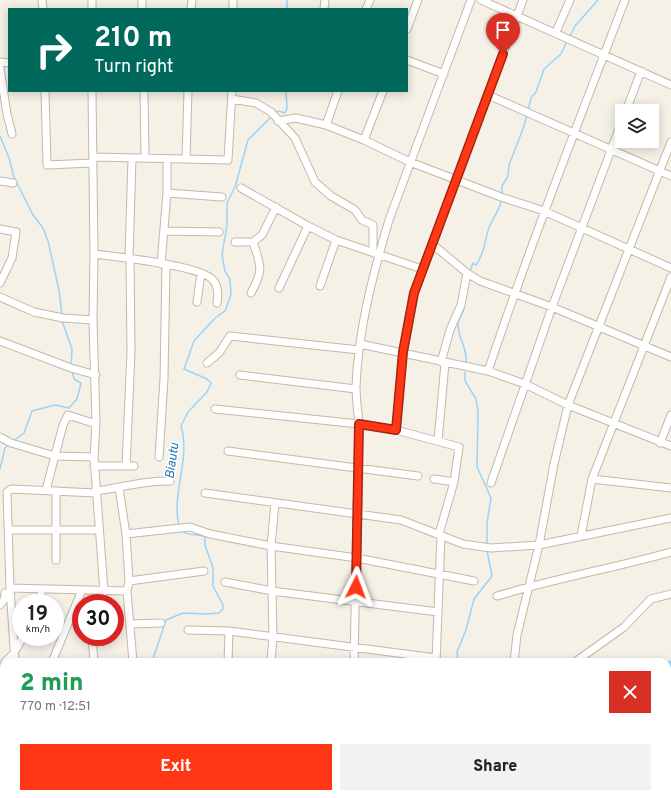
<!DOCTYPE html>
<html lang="en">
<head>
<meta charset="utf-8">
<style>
  body { margin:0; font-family:Overpass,sans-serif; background:#f2f2f2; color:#222; height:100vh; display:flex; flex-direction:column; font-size:15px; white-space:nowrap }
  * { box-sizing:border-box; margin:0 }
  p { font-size:13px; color:#767676 }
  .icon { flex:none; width:22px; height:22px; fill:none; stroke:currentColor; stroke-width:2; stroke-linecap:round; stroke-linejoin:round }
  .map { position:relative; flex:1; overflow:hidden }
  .sheet { position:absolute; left:0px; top:658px; width:671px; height:140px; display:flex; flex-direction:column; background:#fff; border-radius:12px 12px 0 0; box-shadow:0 2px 10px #0003 }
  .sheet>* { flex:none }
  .guide { position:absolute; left:8px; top:8px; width:400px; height:84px; border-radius:0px; box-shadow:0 2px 10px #0003; background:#00695c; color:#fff; overflow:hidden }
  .buttons { position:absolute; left:615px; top:104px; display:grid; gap:8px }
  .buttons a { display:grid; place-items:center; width:44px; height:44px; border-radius:0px; background:#fff; box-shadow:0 2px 10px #0003; font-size:20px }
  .speed { position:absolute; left:12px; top:594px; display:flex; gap:8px; font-size:20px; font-weight:700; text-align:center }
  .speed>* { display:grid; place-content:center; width:52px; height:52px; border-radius:50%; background:#fff; box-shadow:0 2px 10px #0003; line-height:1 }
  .speed small { font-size:10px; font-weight:400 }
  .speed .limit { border:6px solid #d22; background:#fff; color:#111 }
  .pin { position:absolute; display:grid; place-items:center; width:34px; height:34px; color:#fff; margin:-41px -17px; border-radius:50% 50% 50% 0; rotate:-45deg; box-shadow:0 0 4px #0007 }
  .pin .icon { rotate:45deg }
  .me { position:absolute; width:44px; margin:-22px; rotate:3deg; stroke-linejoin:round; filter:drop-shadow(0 0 3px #0008) }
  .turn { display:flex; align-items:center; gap:14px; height:84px; padding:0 20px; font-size:18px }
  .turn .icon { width:52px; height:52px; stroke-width:2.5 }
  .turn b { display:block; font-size:28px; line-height:34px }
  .round { display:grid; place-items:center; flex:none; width:42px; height:42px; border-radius:0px; background:#f2f2f2 }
  .headline { display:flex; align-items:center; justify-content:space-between; height:68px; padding:0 20px }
  h1 { font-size:24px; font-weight:800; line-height:30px; color:#1e9e55 }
  .cta { display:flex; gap:8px; margin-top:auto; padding:8px 20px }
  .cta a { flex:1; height:46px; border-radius:0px; background:#ff3714; color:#fff; font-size:16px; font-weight:800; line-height:46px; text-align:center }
  .cta a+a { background:#f2f2f2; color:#222 }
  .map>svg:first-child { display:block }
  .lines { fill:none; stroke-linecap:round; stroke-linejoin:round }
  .stream { stroke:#9cd3f8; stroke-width:1.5 }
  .river { stroke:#9cd3f8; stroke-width:9 }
  .minor-casing { stroke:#c2b9a8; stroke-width:9 }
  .minor { stroke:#fff; stroke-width:7 }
  .route-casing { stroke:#a6240d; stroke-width:10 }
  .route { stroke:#ff3714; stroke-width:7 }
  .labels { text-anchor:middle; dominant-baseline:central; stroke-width:3.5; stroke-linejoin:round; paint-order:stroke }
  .water-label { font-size:13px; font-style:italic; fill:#2079b9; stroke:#fff }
</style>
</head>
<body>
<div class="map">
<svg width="671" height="798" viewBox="0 0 671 798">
  <rect width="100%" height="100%" fill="#f5f1e7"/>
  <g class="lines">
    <path class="stream" d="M287 0V9
      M569 38 575 26 598 0
      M528 111 531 98 536 92 544 69 561 54 567 41
      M275 113 278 111 285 113 287 108 286 91
      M0 136 9 158 14 177 33 215 43 228 48 241 59 290 62 315
      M502 196V186L508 176 509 165 524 126 527 114
      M470 271 473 263 476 265C487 250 484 236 491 223 496 214 499 210 502 199
      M464 306C465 313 458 317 458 324 458 340 468 347 466 364
      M62 321 72 349 71 366
      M465 372V381L476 399 478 411 477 467 491 498 487 523V544
      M13 441 24 433 32 411 55 405 69 408 77 399 81 383 74 379 72 371
      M0 469 5 448 8 445
      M179 526C171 493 191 459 181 426L188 412 207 392 211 383 207 379 184 369 194 341 215 318 225 311 231 295 230 279 225 271 222 255 227 225V203L235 187 248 140 272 116
      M152 662 166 620 183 613 207 614 219 613 223 609V605L213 586V568L205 545V537C197 533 189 537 182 531
      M458 662 457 652 466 630 474 599 492 576 487 550
      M0 723 2 720
      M247 794 249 798
      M292 794 298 798
      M278 798 283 794"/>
    <path class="river" d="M667 666 671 665
      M407 798 418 794"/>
    <defs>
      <path id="minor" d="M42 0 43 9
        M481 0 671 85
        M92 9V0
        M142 9V0
        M191 9 192 0
        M233 9V0
        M324 9 325 0
        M366 9 370 0
        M407 29 418 0
        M556 32 570 0
        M407 60 444 74
        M0 62 9 63
        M0 68 7 114 12 134
        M45 91 47 165 93 163
        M92 91 94 254 93 320 96 424 94 457 104 591 99 603
        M144 91 145 158
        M488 95 671 176
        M232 99 256 103 271 112 295 138 315 182 331 196 355 210 362 220 373 225V253
        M626 111 641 71
        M278 121 296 118 326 125 364 140 410 162 501 197 544 211 671 268
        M326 125 338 91
        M364 140 383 91
        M93 157 228 160 232 91
        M186 159 188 91
        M0 181 13 183
        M241 188 308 226 336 240 422 269
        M167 193 222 197
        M0 229 16 232 12 258 0 283
        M165 231 219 232
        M235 242H253L262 235 276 207
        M432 244 467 273 480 281 552 307 671 357
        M94 254C116 257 201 265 213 280 219 287 218 295 217 303
        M129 258 132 158
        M161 264 167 193V159
        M320 286 336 240
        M279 288 308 226
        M251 293C264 269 261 267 253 242
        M0 297 34 312 63 318 93 320
        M197 302 201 273
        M0 341 71 368 96 375
        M360 344 488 371 525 384 568 405 671 446
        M441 362 450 330 461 305 467 273
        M207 363 219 353 230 336 359 350
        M488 371C530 246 578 123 625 0
        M240 375 356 389
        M215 409 359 424 396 430 459 447 454 482 439 534
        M396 430 403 352 414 293 523 0
        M0 437 11 443 55 456 94 457
        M438 441 445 363
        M660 443 671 415
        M228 451 418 476
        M159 457 164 379 166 265
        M94 466H134
        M126 466 131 352 130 258
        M434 479 454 482
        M592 479 671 488
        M491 483 552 307 622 121
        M119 488 126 534 129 581
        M46 490 63 425 68 415 96 424
        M95 491C121 488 145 480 170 481
        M205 493 401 520 463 544 491 548 539 545 671 518
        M8 530H99
        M126 534 190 527 210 534 271 546 357 558 474 581
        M581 536 592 479 671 277
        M56 560V491
        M225 582 272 591 438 612
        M10 588 127 591 129 581 204 571
        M127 591 133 662
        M497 596C554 579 613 568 671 552
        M39 603 42 589
        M0 605 4 600 5 593
        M131 624 161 623
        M188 630 229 631 436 658
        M92 637 94 662
        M5 662 14 653 23 637
        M15 662 10 588 7 492 11 489 96 493
        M52 662 82 590
        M228 662 229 631
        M271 662 273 637 271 546 275 503
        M354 662 359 424C358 412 356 399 356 387 358 330 373 274 389 220L471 0
        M436 662 441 535
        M514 662 517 635 539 545 554 464 568 405 671 142
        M575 662 624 627 651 599 671 594
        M667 717H671
        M0 718 4 714
        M667 768 671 770
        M0 780 4 778
        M21 794V798
        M46 794V798
        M119 794V798
        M352 794V798
        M505 794 506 798
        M563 794 564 798
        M52 798 82 796
        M162 798 177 794
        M477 798V794"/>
    </defs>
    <use href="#minor" class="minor-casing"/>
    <use href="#minor" class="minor"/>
  </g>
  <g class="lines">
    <defs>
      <path id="route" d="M356 587 359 424 396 430 403 352 414 293 503 54"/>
    </defs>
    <use href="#route" class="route-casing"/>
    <use href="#route" class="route"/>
  </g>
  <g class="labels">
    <g class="water-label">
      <text transform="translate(173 461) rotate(-82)">Biautu</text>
    </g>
  </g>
</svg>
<div class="buttons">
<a><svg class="icon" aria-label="layers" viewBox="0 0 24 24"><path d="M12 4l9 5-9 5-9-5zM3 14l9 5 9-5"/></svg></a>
</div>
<div class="speed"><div>19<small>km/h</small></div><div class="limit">30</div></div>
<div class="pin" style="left:503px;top:54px;background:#d93025"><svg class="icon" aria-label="arrive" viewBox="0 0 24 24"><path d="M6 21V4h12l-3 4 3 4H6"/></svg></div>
<svg class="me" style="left:356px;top:587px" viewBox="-20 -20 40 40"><path d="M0-17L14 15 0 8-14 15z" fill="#ff3714" stroke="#fff" stroke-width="4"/></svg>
<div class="guide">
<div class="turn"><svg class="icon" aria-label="right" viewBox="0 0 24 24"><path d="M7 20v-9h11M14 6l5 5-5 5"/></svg><div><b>210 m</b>Turn right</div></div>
</div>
<section class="sheet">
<div class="headline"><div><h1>2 min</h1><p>770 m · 12:51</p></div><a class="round" style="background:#d93025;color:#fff"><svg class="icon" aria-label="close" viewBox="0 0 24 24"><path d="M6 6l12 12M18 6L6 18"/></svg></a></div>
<div class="cta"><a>Exit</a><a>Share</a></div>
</section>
</div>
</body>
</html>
